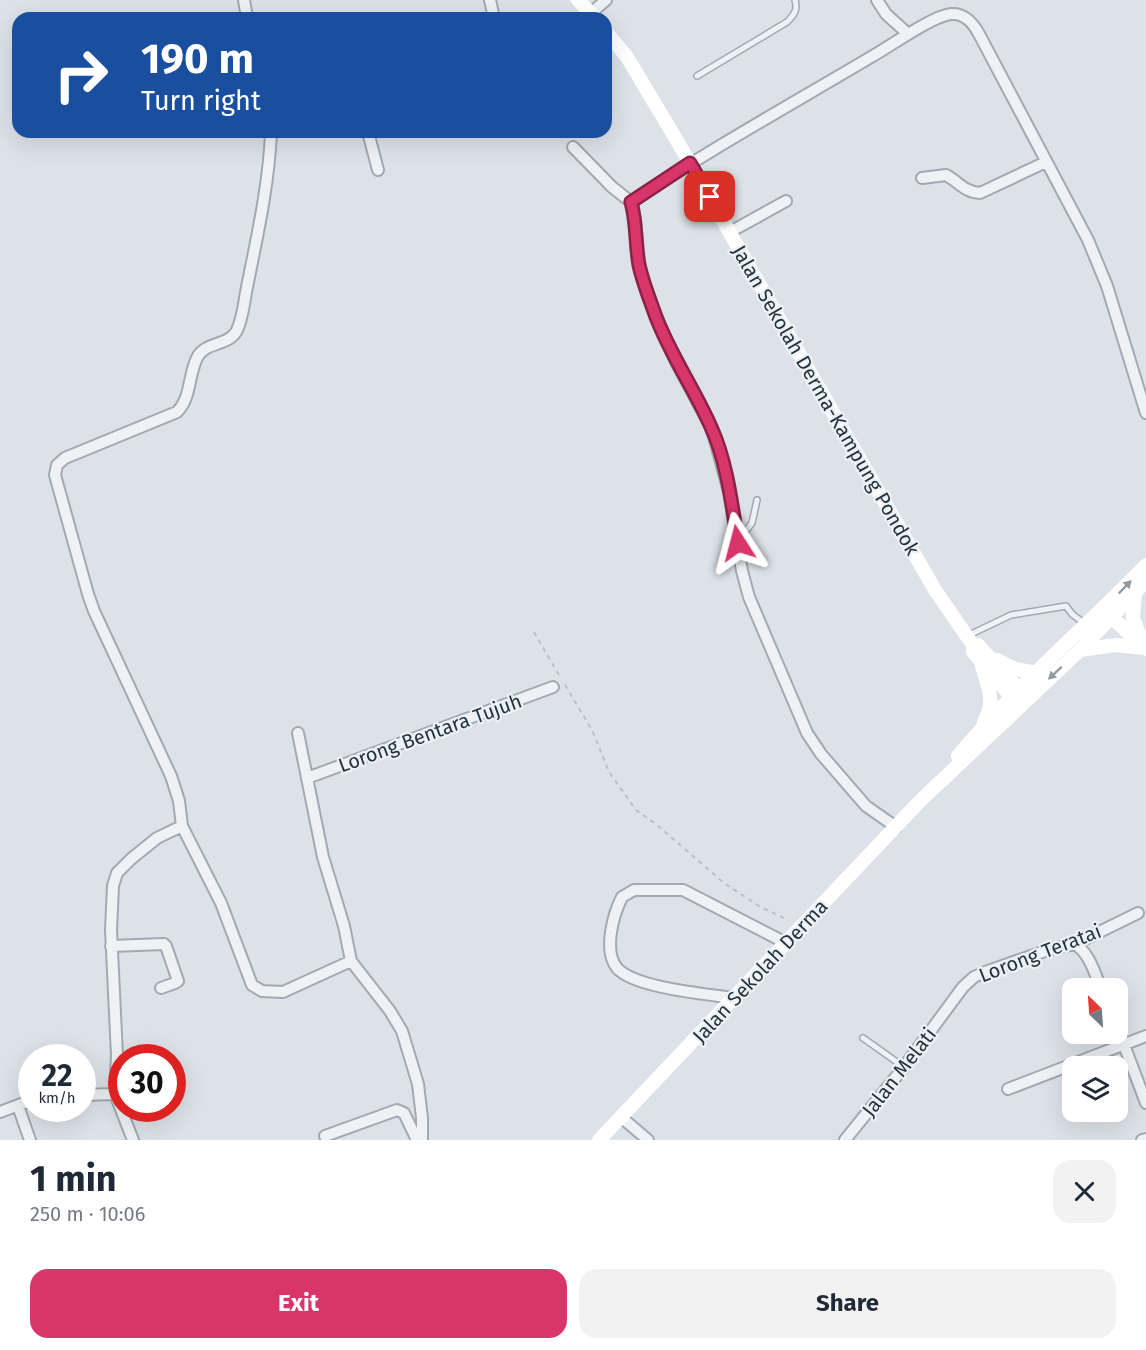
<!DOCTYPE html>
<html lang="en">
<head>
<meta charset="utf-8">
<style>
  body { margin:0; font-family:"Fira Sans",sans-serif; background:#f2f2f3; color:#1f2937; height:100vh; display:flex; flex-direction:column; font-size:22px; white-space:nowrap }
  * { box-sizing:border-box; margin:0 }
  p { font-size:20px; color:#747a83 }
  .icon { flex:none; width:33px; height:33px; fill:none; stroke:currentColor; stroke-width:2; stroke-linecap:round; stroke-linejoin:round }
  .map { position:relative; height:1140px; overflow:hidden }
  .sheet { display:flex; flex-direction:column; background:#fff; flex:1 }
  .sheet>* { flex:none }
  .top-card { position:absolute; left:12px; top:12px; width:600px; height:126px; border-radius:18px; box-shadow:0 6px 24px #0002; background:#1a4fa0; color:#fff; overflow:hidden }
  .needle { width:39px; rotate:335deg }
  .buttons { position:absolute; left:1062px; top:978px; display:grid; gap:12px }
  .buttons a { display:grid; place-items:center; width:66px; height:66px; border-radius:12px; background:#fff; box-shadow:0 6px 24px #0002; font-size:30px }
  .speed { position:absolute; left:18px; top:1044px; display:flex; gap:12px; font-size:30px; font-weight:700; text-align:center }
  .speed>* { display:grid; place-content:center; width:78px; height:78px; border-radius:50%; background:#fff; box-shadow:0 6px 24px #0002; line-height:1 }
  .speed small { font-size:15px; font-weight:400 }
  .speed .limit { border:9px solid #d22; background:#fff; color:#111 }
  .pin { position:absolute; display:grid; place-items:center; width:51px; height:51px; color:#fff; margin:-26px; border-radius:12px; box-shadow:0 3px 9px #0006 }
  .me { position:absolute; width:66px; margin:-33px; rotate:351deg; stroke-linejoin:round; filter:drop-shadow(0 0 4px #0008) }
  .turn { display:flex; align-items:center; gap:21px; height:126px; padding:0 30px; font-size:27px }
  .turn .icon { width:78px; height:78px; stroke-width:2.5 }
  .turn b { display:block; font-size:42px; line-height:51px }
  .round { display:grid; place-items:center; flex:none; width:63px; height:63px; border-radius:18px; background:#f2f2f3 }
  .head { display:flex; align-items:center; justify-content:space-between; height:102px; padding:0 30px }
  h1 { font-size:36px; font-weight:700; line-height:45px }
  .primary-button { display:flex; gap:12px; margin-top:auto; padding:12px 30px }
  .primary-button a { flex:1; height:69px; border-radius:18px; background:#d8356b; color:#fff; font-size:24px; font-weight:700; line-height:69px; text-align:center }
  .primary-button a+a { background:#f2f2f3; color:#1f2937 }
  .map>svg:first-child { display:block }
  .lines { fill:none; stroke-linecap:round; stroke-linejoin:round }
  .lane-casing { stroke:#a1aab1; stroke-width:8 }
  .street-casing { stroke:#a1aab1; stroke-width:14 }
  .path { stroke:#bac0c6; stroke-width:2; stroke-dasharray:4.5 4.5; stroke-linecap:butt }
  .lane { stroke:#eff2f5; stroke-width:5 }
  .street { stroke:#eff2f5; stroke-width:10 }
  .secondary { stroke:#fff; stroke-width:14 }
  .oneway { fill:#92999f }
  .route-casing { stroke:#8c2246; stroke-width:15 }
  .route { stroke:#d8356b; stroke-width:10 }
  .labels { text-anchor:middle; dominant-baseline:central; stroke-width:4.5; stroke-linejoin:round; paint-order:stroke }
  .street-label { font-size:20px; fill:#25333f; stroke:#ebf1f5 }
</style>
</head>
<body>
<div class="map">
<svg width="1146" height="1140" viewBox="0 0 1146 1140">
  <rect width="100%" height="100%" fill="#dce2e7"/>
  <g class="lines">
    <defs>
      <path id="lane" d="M697 76 787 22C794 15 798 10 795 0
        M738 541 752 523 757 500
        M967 636 1011 615 1066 606 1072 614 1085 624
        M863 1038 904 1067"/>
      <path id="street" d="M244 0 247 18
        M490 0 494 18
        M877 0 886 14 908 34
        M591 13 606 0
        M271 132C269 184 257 237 247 287 244 301 243 320 236 332 227 346 206 342 198 356 188 373 192 397 177 412L65 458 57 465 55 475 88 594 94 611 171 776 179 801 182 826 221 903 252 985 262 991 283 992 351 961
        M368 132 378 170
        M573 147 612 187 631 202 635 219 639 263 643 281 657 319 676 362 712 429 729 492 742 571 749 597 807 733 821 754 866 806 896 827
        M922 178 946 175C959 182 964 192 980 193L1046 162
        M631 202C709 150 790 105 871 57 889 47 932 16 951 14 965 13 973 23 979 34L1088 240 1107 286 1146 413
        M730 232 786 201
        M298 733 323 857 344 926 351 961 390 1011 402 1031 418 1084 422 1118V1140
        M307 778 553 687
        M1075 944C1090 954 1094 972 1101 988
        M111 946 164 944 166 946 178 981 175 983 161 988
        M734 998C707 994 634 988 617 968 603 951 613 915 622 897L634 890H683L786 943
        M1118 1029 1146 1103
        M1008 1089 1146 1036
        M82 1095 115 1094
        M18 1106 30 1140
        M0 1112 32 1100
        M621 1117 648 1140
        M325 1136 397 1110 404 1113 417 1140
        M133 1140 115 1094 117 1055 111 930 113 886 117 873 131 859 157 838 182 826
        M845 1140 904 1067 963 987 974 977 985 972 1051 949 1075 944 1138 913
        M1142 1140 1146 1139"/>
    </defs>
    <use href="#lane" class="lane-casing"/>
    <use href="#street" class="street-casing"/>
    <path class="path" d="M534 632 560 677
      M565 685 592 730 609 772 636 810 656 824 724 883 759 906 788 920"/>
    <use href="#lane" class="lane"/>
    <use href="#street" class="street"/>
    <path class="secondary" d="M578 0 595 18
      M606 32 627 57 676 139 935 590 973 645V652L1020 707
      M1135 593 1133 618 1144 646
      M1106 612 1146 649
      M978 645 1026 697
      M1080 650 1115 645 1145 648
      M997 660 1015 669 1037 673
      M982 666C988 688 996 700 984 722
      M958 756C1015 687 1084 629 1146 565
      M599 1140 920 801 1080 650 1146 581"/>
  </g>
  <defs><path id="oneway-solid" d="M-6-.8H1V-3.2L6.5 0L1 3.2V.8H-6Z" transform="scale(1.5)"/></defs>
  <g class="oneway">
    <use href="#oneway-solid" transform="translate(1125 587) rotate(-46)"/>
    <use href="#oneway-solid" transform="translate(1055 673) rotate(137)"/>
  </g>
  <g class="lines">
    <defs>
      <path id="route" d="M710 197 690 163 631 202C637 223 635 244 639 265 643 283 650 300 656 317 671 356 695 390 711 427 727 462 732 505 738 543"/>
    </defs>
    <use href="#route" class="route-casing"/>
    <use href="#route" class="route"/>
  </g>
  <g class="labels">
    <g class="street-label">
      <text transform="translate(826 400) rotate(60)">Jalan Sekolah Derma-Kampung Pondok</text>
      <text transform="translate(430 733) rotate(-20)">Lorong Bentara Tujuh</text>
      <text transform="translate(1040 953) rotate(-21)">Lorong Teratai</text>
      <text transform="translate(760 971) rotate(-47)">Jalan Sekolah Derma</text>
      <text transform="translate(899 1072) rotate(-52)">Jalan Melati</text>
    </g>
  </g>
</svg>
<div class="buttons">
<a><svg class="needle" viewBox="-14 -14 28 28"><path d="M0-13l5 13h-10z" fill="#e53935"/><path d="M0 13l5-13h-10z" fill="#747a83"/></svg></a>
<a><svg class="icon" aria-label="layers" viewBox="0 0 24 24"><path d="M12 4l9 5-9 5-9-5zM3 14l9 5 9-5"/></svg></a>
</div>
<div class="speed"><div>22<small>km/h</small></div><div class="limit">30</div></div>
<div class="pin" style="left:710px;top:197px;background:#d93025"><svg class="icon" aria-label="arrive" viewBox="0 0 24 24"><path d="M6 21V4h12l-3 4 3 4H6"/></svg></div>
<svg class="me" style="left:738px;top:543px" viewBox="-20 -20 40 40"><path d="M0-17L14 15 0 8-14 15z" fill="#d8356b" stroke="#fff" stroke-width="4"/></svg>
<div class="top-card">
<div class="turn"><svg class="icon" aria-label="right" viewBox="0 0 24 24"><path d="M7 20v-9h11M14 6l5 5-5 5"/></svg><div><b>190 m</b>Turn right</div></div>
</div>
</div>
<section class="sheet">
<div class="head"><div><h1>1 min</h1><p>250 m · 10:06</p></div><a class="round"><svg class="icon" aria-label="close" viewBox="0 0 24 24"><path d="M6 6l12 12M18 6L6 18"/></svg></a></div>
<div class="primary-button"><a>Exit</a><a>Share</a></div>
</section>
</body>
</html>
